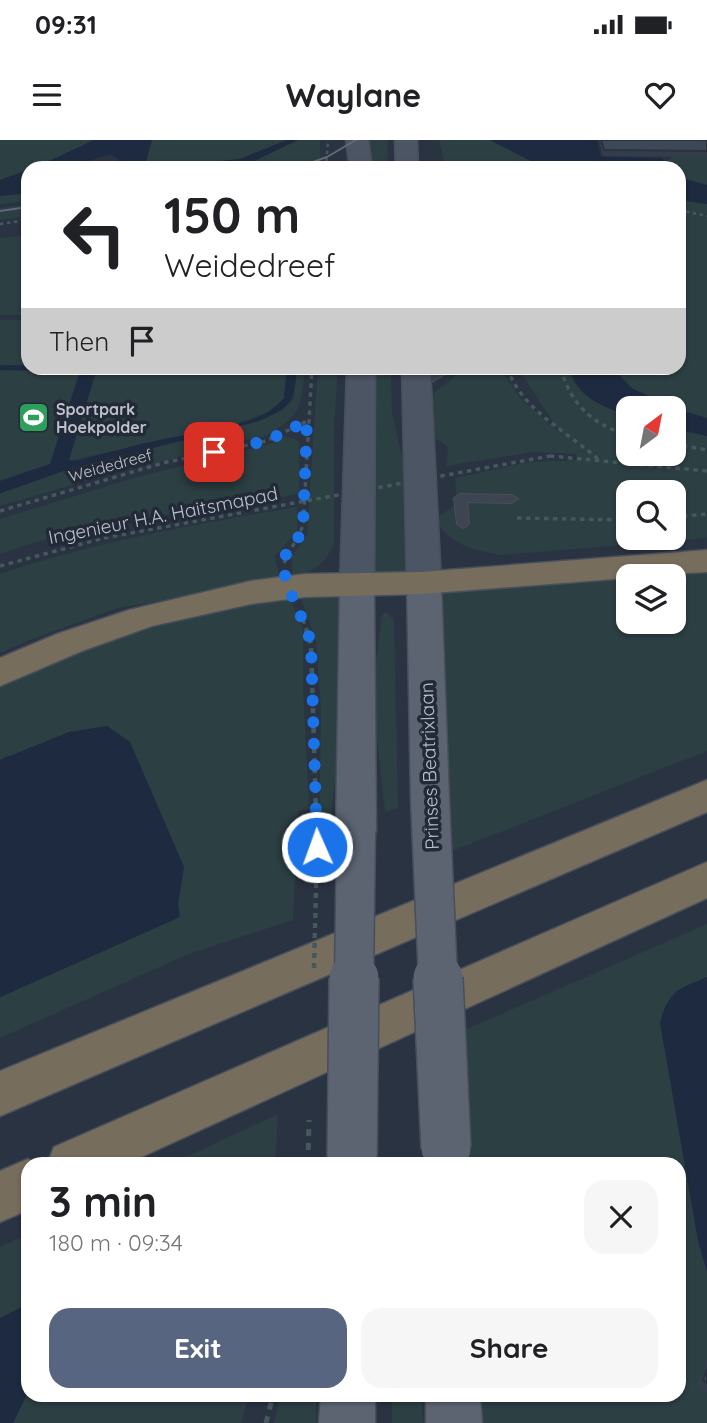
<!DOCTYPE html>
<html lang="en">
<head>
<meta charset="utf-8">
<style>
  body { margin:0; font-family:Quicksand,sans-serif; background:#f6f6f6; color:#202124; height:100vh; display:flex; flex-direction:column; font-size:26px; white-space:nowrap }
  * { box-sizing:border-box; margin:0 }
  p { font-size:23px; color:#757577 }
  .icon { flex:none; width:38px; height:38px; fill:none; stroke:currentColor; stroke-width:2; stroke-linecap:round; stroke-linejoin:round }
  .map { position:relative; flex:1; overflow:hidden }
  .sheet { position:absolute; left:21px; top:1017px; width:665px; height:245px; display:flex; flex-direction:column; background:#fff; border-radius:21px; box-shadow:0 2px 5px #0004 }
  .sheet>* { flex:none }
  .banner { position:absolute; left:21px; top:21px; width:665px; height:214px; border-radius:21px; box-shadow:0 2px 5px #0004; background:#fff; color:#202124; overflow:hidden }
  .needle { width:46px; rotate:32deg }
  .controls { position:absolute; left:616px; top:256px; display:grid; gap:14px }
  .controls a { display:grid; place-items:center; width:70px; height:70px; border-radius:14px; background:#fff; box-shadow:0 2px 5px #0004; font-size:35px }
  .pin { position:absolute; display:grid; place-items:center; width:60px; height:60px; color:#fff; margin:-30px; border-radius:14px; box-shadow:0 4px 10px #0006 }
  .me { position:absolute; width:77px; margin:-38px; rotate:358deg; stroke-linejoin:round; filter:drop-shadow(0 0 5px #0008) }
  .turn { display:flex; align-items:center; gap:24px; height:147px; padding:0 28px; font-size:32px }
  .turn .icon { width:91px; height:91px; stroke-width:2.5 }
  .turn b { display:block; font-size:49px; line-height:60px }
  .then { display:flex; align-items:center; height:66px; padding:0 28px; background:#0003; gap:14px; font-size:26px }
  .round { display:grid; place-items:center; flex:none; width:74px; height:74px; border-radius:21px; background:#f6f6f6 }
  .overview { display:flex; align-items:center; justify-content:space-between; height:119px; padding:0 28px }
  h1 { font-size:42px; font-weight:700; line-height:52px }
  .action { display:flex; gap:14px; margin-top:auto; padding:14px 28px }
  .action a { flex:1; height:80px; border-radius:21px; background:#576580; color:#fff; font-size:28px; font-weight:700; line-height:80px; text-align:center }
  .action a+a { background:#f6f6f6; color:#202124 }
  .status { display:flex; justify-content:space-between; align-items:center; height:49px; padding:0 35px; background:#fff; direction:ltr }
  .status svg { height:19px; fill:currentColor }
  header { display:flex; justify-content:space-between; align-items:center; height:91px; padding:0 28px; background:#fff; font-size:32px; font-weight:700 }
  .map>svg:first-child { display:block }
  .green { fill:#2c3f43; fill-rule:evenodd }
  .water { fill:#1d2a40 }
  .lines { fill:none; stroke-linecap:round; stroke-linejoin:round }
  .service-casing { stroke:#484e5b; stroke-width:2 }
  .secondary-casing { stroke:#484e5b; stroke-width:3 }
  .primary-casing { stroke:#484e5b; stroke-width:3 }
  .motorway-casing { stroke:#49505c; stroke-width:3 }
  .path-far3 { stroke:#45585b; stroke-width:2.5; stroke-dasharray:3.5 3.5; stroke-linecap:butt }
  .path-far2 { stroke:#45585b; stroke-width:3.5; stroke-dasharray:4.5 4.5; stroke-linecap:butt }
  .path-far1 { stroke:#45585b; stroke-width:4.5; stroke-dasharray:5 5; stroke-linecap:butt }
  .path { stroke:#45585b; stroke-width:5; stroke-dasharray:7 7; stroke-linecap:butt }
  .service { fill:#3e4552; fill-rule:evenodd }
  .secondary { fill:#4c5564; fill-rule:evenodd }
  .primary { fill:#5c6472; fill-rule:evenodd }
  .motorway { fill:#776d5c; fill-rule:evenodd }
  .tram { stroke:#616978; stroke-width:2 }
  .primary-bridge-far1-casing { stroke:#484e5b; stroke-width:41; stroke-linecap:butt }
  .primary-bridge-casing { stroke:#484e5b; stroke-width:52; stroke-linecap:butt }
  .path-bridge-far2 { stroke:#45585b; stroke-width:3.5; stroke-dasharray:4.5 4.5; stroke-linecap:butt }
  .path-bridge-far1 { stroke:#45585b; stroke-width:4.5; stroke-dasharray:5 5; stroke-linecap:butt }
  .path-bridge { stroke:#45585b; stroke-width:5; stroke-dasharray:7 7; stroke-linecap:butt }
  .primary-bridge-far1 { stroke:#5c6472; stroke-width:38 }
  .primary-bridge { stroke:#5c6472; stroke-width:49 }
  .wall { fill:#343d4c }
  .building { fill:#3c4758; stroke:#2a323e; stroke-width:2 }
  .route { stroke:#1a73e8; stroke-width:12; stroke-dasharray:0 21.6 }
  .labels { text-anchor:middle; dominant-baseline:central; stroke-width:7; stroke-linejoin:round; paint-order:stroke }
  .far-poi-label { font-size:16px; font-weight:bold; fill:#bbc1cc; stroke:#232a37; text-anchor:start }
  .far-street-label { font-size:16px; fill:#bbc1cc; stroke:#232a37 }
  .street-label { font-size:19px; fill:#bbc1cc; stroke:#232a37 }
</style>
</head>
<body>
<div class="status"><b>09:31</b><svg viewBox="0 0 49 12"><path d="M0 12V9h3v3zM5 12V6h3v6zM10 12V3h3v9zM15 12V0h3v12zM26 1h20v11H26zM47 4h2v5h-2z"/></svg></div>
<header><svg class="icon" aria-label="menu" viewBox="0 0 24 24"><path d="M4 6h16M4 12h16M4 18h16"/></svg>Waylane<svg class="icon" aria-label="heart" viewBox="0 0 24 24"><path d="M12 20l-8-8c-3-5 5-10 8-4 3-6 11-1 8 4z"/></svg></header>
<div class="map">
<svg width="707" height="1283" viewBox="0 0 707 1283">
  <rect width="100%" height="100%" fill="#2a3342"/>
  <path class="green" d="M0 0H94L54 21 0 40Z
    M152 0H287L240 19 185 25 184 28H144Z
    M298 0H320V28H211L248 24Z
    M365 0H388L387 28H367Z
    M439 0H490L545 28H445Z
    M674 15H707V45L685 39 679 33V28H674L668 20Z
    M28 53V76L0 80V68L22 65 20 62 0 64V56Z
    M679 60 707 64V398L501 415C472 410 451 405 435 379L457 364 455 338 529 322 579 320 575 314 533 312 446 326 448 307 429 294 431 255 466 228 483 232 501 230 521 259 560 293 518 228H679ZM628 268H674V313H628ZM628 352H674V397H628Z
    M28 95V175H0V98Z
    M0 180H28V225H0Z
    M97 228H287L284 258 267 273 222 288 68 321Z
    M297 228H305C301 268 302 275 265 296L117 332 0 366V354L66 330 259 281 281 271 294 259Z
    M318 228H338L334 286V404C324 425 315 430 293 437L291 416 307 395Z
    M374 228H391L392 273 405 328 408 440 373 442Z
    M0 230 80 231 50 324 0 341Z
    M286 296 299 301V354C200 371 96 380 0 414V379L137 337 269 304Z
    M297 367V392L275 416 280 442 118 468 27 501 0 513V434C97 401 197 384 297 367Z
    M707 427V611L452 711 441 449ZM628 436H674V481H628Z
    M343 451 341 590 328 701 319 703 321 570 316 501 299 453Z
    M288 455 303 488V547L309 669 298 672 293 780 189 814 0 898V857L179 777 178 764 184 727 8 615 0 620V544L85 505 204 470Z
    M386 472 394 480 398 668 385 672 372 551 382 475Z
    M707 784V837L674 852 698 1101 707 1131V1283H477L475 1255H679V1024H466L460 892Z
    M278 974 275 1024H171Z
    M28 1094V1164L0 1178V1107Z
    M28 1252V1255H249L241 1283H13Z
    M281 1255H316V1283H274Z
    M392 1255H421L423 1283H392Z"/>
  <path class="water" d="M94 0H152L144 28H108L119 19 112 15 99 17 72 28H34Z
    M287 0H298L248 24 184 28V25L240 19Z
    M490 0H609L597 1 601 17 661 18 674 28H545Z
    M28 30V53L0 56V40Z
    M679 33 685 39 707 45V64L679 60Z
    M0 225 97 228 69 320 76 321C104 314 131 306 159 300 194 292 262 288 284 258L287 228H297C293 264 292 266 259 281L66 330 0 353V341L50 324 80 232 0 230Z
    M568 228H612L632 248 673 268H628V276C598 264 580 259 568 228Z
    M674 268 707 278V296L674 289Z
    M107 586 130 602 184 727 178 764 180 777 0 857V620L69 592Z
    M707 837V1131L698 1101 660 883C668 851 679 849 707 837Z
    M28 1164V1252L13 1283H0V1178Z"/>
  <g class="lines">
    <defs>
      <path id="service" d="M443 228H456L420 249 410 247Z
        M460 354 512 355 518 359 512 363 467 362 469 384 463 388 457 384 454 358Z"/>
      <path id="secondary" d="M346 0H368L372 28H350Z
        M395 0H417L418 28H396Z
        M347 228H375L374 446 369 454 357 457 345 454 340 446Z
        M402 228H430L441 443 436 451 424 454 412 451 407 443Z"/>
      <path id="primary" d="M424 432 436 435 441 443 449 659 444 670 430 674 416 670 411 659 407 443 412 435Z
        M357 435 369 438 374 446 376 691 370 702 356 707 342 702 336 691 340 446 345 438Z
        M321 1255H375V1283H319Z
        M426 1255H480L482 1283H426Z"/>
      <path id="motorway" d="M707 410V432L628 436V438L421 454 305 457 251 464 152 486 82 511 0 546V518L57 494 129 470 251 441 305 434 421 432Z
        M707 640V672L0 976V931Z
        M707 722V758L126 1024H47L54 1007Z
        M28 1019 38 1024H28V1070L0 1082V1031Z"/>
    </defs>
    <use href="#service" class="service-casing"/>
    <use href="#secondary" class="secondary-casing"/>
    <use href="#primary" class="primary-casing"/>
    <use href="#motorway" class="motorway-casing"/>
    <path class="path-far3" d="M326 28 328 0
      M679 70 707 76
      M0 84 28 80"/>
    <path class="path-far2" d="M507 228C523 271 565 290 598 319
      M561 228C570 264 593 285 628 295
      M674 304 707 310
      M550 316 707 331
      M0 371 163 323 266 301 307 281
      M674 377 707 374
      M517 378 628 380
      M284 423 303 386 312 228
      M0 426 104 398
      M300 471 307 491"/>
    <path class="path-far1" d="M306 489 311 504 317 707"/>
    <path class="path" d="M266 1283 273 1255"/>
    <use href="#service" class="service"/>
    <use href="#secondary" class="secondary"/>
    <use href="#primary" class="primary"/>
    <use href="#motorway" class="motorway"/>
    <path class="tram" d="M296 28 327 17 356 0
      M0 71 28 67"/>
    <defs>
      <path id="primary-bridge-far1" d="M430 659 438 840
        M354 840 356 691"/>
      <path id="primary-bridge" d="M438 838 446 1008
        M352 1024 354 838"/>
    </defs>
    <use href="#primary-bridge-far1" class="primary-bridge-far1-casing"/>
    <use href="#primary-bridge" class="primary-bridge-casing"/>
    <path class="path-bridge-far2" d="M104 398 550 316"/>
    <path class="path-bridge-far1" d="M314 828 317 707"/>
    <path class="path-bridge" d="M308 1024 309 980"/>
    <use href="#primary-bridge-far1" class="primary-bridge-far1"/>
    <use href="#primary-bridge" class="primary-bridge"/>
  </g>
  <path class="wall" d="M599 0H707V17L603 16Z
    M707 1219V1253L697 1246Z"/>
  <path class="building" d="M601 0H707V11L604 10Z
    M707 1229V1243L703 1240Z"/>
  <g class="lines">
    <path class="route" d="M214 312 266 301 307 281 303 386C301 400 287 406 284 420 280 441 306 480 311 504L317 707"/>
  </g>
  <defs>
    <symbol id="stadium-square" viewBox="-11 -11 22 22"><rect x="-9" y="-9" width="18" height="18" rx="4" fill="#2e9e5b" stroke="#232a37"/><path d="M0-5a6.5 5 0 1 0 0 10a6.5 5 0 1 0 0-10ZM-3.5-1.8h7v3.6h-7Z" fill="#fff"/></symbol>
  </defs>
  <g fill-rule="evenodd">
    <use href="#stadium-square" x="16" y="260" width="35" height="35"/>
  </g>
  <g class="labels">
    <g class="far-poi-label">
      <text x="56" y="269">Sportpark<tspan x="56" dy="18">Hoekpolder</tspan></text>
    </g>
    <g class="far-street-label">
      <text transform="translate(110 325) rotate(-15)">Weidedreef</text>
    </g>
    <g class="street-label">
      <text transform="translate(163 375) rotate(-11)">Ingenieur H.A. Haitsmapad</text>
      <text transform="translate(429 626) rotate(-92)">Prinses Beatrixlaan</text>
    </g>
  </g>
</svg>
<div class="controls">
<a><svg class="needle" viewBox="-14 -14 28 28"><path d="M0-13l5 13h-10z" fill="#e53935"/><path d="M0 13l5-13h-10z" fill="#757577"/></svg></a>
<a><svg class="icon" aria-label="search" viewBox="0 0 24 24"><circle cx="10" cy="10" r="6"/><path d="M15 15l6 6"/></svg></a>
<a><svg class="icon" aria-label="layers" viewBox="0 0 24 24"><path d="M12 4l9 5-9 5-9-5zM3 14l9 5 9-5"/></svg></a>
</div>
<div class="pin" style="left:214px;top:312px;background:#d93025"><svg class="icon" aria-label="arrive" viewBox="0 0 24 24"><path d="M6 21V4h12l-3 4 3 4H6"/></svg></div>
<svg class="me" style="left:317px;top:707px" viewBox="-20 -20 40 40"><circle r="17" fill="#1a73e8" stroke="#fff" stroke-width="3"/><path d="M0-11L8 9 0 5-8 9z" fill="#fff"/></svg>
<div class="banner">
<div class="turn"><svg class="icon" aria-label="left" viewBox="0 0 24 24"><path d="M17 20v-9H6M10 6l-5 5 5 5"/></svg><div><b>150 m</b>Weidedreef</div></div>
<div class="then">Then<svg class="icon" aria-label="arrive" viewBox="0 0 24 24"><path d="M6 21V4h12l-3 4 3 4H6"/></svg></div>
</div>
<section class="sheet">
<div class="overview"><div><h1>3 min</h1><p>180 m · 09:34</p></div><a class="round"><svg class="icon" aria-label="close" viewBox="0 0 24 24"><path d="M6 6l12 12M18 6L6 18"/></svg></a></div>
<div class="action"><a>Exit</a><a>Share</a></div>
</section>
</div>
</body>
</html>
